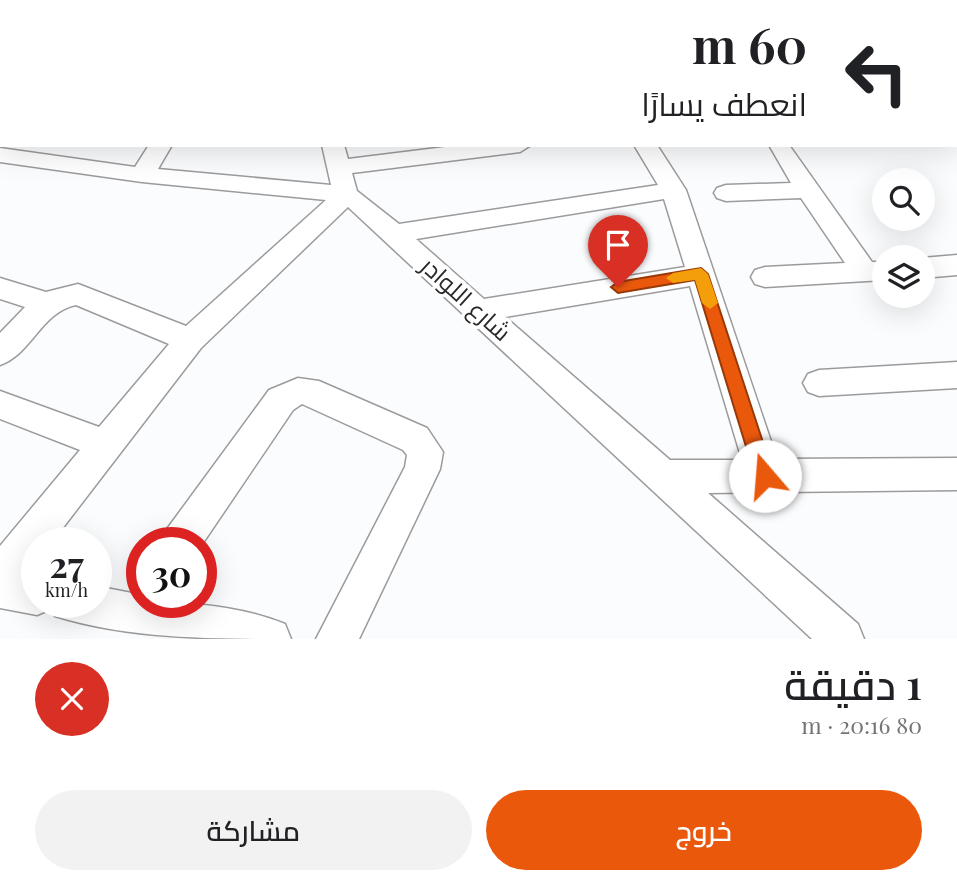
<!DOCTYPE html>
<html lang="ar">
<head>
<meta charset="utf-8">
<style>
  body { margin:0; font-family:"Playfair Display",Cairo,serif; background:#f2f2f2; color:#202124; direction:rtl; height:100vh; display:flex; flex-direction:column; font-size:26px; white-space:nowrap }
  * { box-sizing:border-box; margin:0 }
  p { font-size:23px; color:#757577 }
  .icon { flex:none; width:38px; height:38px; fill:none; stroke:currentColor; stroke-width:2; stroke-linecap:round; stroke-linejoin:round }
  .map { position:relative; height:639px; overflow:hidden; direction:ltr }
  .details { display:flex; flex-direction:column; background:#fff; flex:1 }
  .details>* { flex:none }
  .banner { position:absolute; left:0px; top:0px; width:957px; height:147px; box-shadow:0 7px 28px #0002; direction:rtl; background:#fff; color:#202124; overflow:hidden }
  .buttons { position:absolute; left:872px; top:168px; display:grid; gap:14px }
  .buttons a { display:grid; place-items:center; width:63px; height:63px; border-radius:50%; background:#fff; box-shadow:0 7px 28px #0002; font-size:35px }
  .speed { position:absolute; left:21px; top:527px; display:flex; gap:14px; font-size:35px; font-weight:700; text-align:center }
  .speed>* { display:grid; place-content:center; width:91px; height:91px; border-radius:50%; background:#fff; box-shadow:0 7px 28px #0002; line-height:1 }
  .speed small { font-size:18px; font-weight:400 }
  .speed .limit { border:10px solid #d22; background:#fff; color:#111 }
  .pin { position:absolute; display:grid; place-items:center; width:60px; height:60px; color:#fff; margin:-72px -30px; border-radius:50% 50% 50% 0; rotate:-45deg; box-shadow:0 0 7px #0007 }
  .pin .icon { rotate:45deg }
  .me { position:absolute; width:77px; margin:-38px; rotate:342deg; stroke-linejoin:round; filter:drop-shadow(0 0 5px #0008) }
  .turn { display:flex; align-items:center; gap:24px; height:147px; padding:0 35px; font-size:32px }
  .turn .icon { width:91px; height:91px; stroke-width:2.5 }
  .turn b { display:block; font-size:49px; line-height:60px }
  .round { display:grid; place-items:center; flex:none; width:74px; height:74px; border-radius:37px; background:#f2f2f2 }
  .summary { display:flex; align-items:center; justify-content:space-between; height:119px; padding:0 35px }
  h1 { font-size:42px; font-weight:600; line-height:52px }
  .cta { display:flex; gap:14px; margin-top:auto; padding:14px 35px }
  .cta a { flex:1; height:80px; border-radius:42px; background:#ea580c; color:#fff; font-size:28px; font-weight:600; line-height:80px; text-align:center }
  .cta a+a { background:#f2f2f2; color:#202124 }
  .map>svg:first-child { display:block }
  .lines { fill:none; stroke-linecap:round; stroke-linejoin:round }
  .minor-casing { stroke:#9b9b9d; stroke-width:3 }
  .tertiary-casing { stroke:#9b9b9d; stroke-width:4 }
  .minor { fill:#fff; fill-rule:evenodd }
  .tertiary { fill:#fff; fill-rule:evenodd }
  .route { fill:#ea580c; stroke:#983908; stroke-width:2 }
  .slow { fill:#f59e0b }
  .labels { text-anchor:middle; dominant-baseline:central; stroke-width:7; stroke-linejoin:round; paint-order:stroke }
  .street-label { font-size:24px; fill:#282829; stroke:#fff }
</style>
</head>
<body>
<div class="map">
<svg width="957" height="639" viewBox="0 0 957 639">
  <rect width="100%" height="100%" fill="#fbfcfd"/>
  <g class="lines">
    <defs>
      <path id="minor" d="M167 0H185L167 2Z
        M245 0H263L245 2Z
        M347 0H365L347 2Z
        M472 0H490V2H472Z
        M585 0H603L604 2H587Z
        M622 0H656L621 2Z
        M662 0H680L681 2H664Z
        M737 0H755L756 2H739Z
        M800 0H819L820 2H802Z
        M909 0H928L929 2H911Z
        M0 15H2V25H0Z
        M956 16H957V27H956Z
        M0 69H2V82H0Z
        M956 108H957V123L956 122Z
        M149 145H172L158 169 331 185 322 145H344L348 159 461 145H531L520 152 352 173 357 191 399 224 658 185 634 145H657L686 190 777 459 957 458V490L708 493 858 624 864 639H812L348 207 201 348 52 542H37V562L28 573 37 575V602H96V586L142 595V602C188 602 242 606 285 624L291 639C214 639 128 639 55 616L51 609 37 615 0 608V546L80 450 0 419V391L99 427 169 344 76 305C41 312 31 355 0 365V333L25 307 0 299V278L46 292 78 284 186 326 326 200 142 182 0 162V148L135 167ZM664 199 685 267 484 299 416 239ZM690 286 742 460H670L505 317Z
        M769 145H789L872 262H884V280L765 287 755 284 751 277 755 270 765 267 845 263 801 198 726 201 717 198 714 193 717 188 726 185 791 183Z
        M957 255V275L922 278V258Z
        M957 362V388L819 396 808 392 803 383 808 374 819 370Z
        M298 378 319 381 427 428 443 452 440 469 359 639H316L405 467 407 455 403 450 302 404 293 410 201 546V542H162L167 529 269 390Z"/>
      <path id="tertiary" d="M1 0H25L2 2V5Z"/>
    </defs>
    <use href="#minor" class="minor-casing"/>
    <use href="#tertiary" class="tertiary-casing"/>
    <use href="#minor" class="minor"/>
    <use href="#tertiary" class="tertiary"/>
  </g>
  <path class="route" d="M701 268 708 274 774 476 771 482 765 485 758 482 755 476 695 280 618 293 611 287 618 282Z"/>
  <path class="slow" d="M701 268 708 274 718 303 710 309 702 303 695 280 673 283 666 278 673 273Z"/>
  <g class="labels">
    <g class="street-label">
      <text transform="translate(467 298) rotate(42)">شارع اللوادر</text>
    </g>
  </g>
</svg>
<div class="buttons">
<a><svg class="icon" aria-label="search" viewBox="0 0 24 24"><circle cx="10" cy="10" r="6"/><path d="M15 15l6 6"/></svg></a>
<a><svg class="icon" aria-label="layers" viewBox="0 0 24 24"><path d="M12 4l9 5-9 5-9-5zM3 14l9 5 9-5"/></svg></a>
</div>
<div class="speed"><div>27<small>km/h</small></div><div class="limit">30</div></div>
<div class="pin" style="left:618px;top:287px;background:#d93025"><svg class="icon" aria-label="arrive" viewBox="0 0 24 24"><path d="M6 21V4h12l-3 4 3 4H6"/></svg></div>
<svg class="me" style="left:765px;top:476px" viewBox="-20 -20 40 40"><circle r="19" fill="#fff"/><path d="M0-13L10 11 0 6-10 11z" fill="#ea580c"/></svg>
<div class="banner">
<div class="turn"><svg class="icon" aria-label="left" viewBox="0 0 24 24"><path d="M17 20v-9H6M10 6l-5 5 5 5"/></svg><div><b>60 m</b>انعطف يسارًا</div></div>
</div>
</div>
<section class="details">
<div class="summary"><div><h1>1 دقيقة</h1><p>80 m · 20:16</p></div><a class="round" style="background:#d93025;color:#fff"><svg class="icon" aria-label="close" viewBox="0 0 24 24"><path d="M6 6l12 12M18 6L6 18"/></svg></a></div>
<div class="cta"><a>خروج</a><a>مشاركة</a></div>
</section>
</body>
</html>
